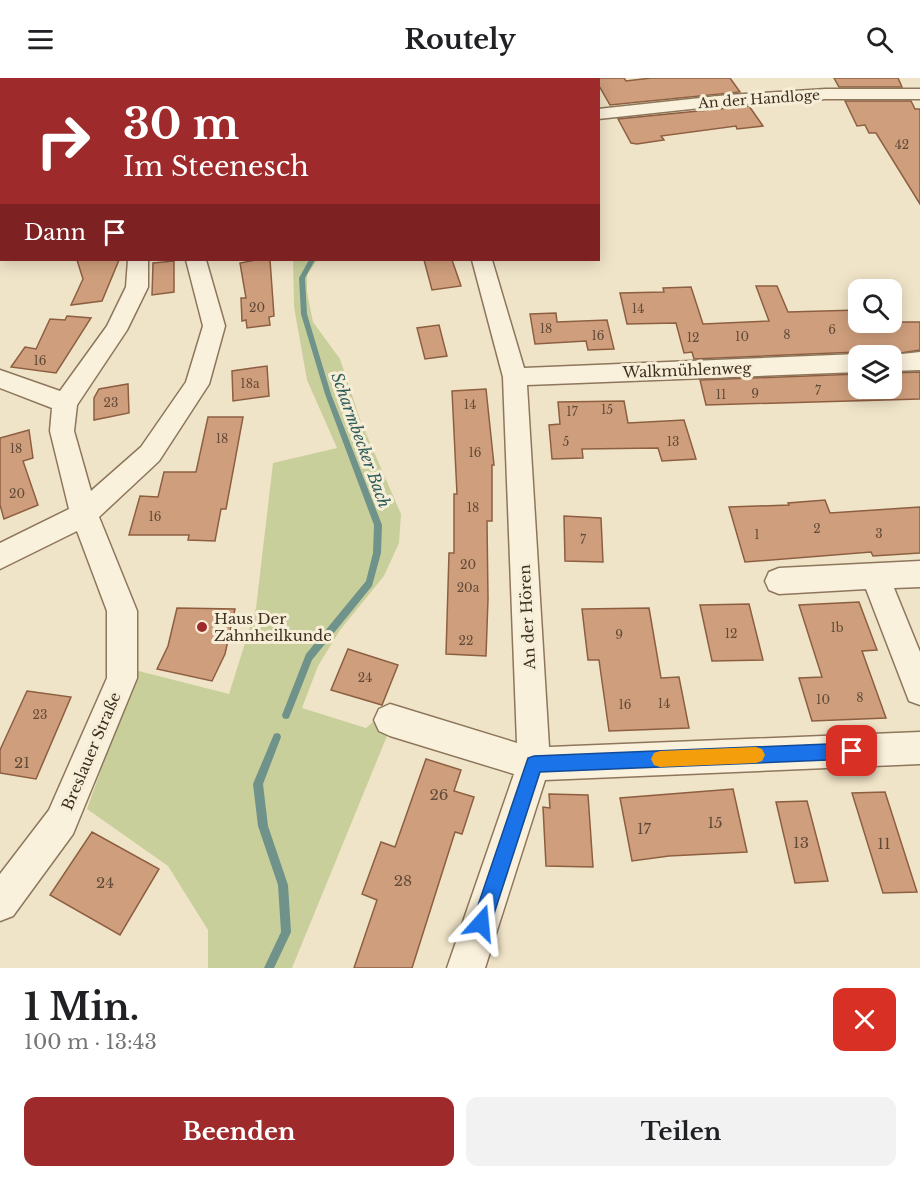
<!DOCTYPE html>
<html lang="de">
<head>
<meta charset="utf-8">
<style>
  body { margin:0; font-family:"Libre Baskerville",serif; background:#f2f2f2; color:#202124; height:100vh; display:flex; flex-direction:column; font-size:22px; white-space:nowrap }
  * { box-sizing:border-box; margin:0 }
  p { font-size:20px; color:#757577 }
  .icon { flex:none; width:33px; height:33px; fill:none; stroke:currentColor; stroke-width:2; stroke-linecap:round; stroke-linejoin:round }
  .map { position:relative; height:890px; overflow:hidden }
  .sheet { display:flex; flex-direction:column; background:#fff; flex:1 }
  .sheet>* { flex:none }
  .hud { position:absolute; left:0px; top:0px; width:600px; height:183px; box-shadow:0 3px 15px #0003; background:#9e2a2b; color:#fff; overflow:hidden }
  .tools { position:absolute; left:848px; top:201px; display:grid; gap:12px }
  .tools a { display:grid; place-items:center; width:54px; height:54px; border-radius:12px; background:#fff; box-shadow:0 3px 15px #0003; font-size:30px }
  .pin { position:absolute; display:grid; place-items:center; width:51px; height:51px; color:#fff; margin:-26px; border-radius:12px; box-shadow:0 3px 9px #0006 }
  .me { position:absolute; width:66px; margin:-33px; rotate:18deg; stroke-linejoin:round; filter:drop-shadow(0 0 4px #0008) }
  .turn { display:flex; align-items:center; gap:21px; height:126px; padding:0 24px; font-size:27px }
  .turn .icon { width:78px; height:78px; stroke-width:2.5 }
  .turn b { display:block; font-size:42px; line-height:51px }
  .then { display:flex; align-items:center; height:57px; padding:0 24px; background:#0003; gap:12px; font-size:22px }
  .round { display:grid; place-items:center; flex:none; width:63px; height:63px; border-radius:12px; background:#f2f2f2 }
  .headline { display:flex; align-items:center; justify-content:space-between; height:102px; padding:0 24px }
  h1 { font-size:36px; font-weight:700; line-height:45px }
  .cta { display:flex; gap:12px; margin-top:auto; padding:12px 24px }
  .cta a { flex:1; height:69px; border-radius:12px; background:#9e2a2b; color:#fff; font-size:24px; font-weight:700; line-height:69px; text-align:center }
  .cta a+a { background:#f2f2f2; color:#202124 }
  header { display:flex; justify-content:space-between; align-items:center; height:78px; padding:0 24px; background:#fff; font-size:27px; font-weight:700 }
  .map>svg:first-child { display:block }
  .green { fill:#c9cf9b }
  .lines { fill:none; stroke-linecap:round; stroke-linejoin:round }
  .stream { fill:#6f938a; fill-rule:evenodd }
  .building { fill:#cf9f7d; stroke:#8d5f41; stroke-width:1.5 }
  .minor-casing { stroke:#8d765c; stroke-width:3 }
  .minor { fill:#faf1dc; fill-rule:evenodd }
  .route { fill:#1a73e8; stroke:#114b97; stroke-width:1.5 }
  .slow { fill:#f59e0b }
  .poi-dot { fill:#9e2a2b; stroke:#f7eed8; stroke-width:2 }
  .labels { text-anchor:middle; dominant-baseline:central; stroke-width:6; stroke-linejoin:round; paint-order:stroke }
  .number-label { font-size:12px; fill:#624a37 }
  .far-street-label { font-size:14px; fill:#3d2e20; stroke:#f7eed8 }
  .street-label { font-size:15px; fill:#3d2e20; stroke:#f7eed8 }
  .poi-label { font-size:15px; fill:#3d2e20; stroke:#f7eed8; text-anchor:start }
  .near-number-label { font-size:15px; fill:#624a37 }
  .water-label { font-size:16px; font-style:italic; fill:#2f5d5a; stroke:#f7eed8 }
</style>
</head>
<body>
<header><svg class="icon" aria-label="menu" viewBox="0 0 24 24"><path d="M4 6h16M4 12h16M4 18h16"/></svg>Routely<svg class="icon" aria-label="search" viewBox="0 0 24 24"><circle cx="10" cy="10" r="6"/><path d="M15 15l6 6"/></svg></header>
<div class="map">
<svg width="920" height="890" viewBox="0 0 920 890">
  <rect width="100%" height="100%" fill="#f0e4c8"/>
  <path class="green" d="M178 0H431L178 1Z
    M293 182H317L307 197V214L313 244 340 281 361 344 401 436 399 465 384 498 340 552 318 588 302 630 366 650 385 633 498 687 387 658 292 890H208V852L168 788 87 731 126 622 131 591 229 616 256 530 273 385 337 370 307 302 294 229Z"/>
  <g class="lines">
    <path class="stream" d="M159 0H163V2H159Z
      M309 182H315L305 200 307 236 331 316 382 447 381 475 372 508 312 582 289 640 286 641 283 640 282 637 306 576 366 503 373 475 374 447 325 316 301 236 299 200Z
      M277 655 280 656 281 659 263 706 268 748 288 807 291 854 274 890H264L281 854 278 807 258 748 253 706 274 656Z"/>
  </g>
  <path class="building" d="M595 0H624L626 3 651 0H730L740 14 610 27 598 6V2Z
    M834 0H898L902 9H839Z
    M845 23H911L915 31H920V126L876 55H869L865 47 857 48Z
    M749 28 763 48 737 51 736 48 661 58 664 62 637 66 631 65 618 41Z
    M77 182H119L102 223 71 227 83 201Z
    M256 182H270L274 238 269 239 270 247 247 250 246 242 242 243 241 220H246L240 185Z
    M424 182H452L461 208 432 212Z
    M174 183V214L152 217 153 185Z
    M756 208H777L788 234 858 232V244H920V272L882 278H864L858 274 694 281 692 274 684 275 676 245 627 246 620 215 664 214 663 210 691 209 703 246 769 243Z
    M556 235 557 244 607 242 614 271 588 272 586 263 535 266 530 236Z
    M67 238 91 240 56 295 11 289 25 269 36 271 50 241 65 242Z
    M439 247 447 278 425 281 417 250Z
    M267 288 269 318 233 323 232 293Z
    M920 294V321L706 327 700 302 858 296V310H891V295Z
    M128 306 129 335 94 342V320L99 311Z
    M486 311 494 387H492V443H487L488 521 486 578 446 576 449 475H454V416H457L452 313Z
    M624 323 628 345 684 342 696 381 662 383 658 370 582 371 583 380 552 381 549 347 560 346 558 324Z
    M208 339H243L226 431H221L215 463 188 462 189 457H129L140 418 158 419 164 394H196Z
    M29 352 33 380 23 383 38 427 4 441 0 427V360Z
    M825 422 830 435 920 429V475L873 478 871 474 745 484 729 429 789 427 788 425Z
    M564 438 601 440 603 484 565 483Z
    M859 524 877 572 862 573 886 640 812 643 799 600 822 599 799 527Z
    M749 526 763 582 712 583 700 527Z
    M177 530 235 531 225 576 212 603 157 591 168 568Z
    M649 530 661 600 679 599 689 650 609 653 599 582H588L582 531Z
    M348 571 398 587 382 627 331 612Z
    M27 613 71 619 36 701 0 695V672Z
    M426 681 461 692 454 713 474 719 462 756 455 754 412 890H354L377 822 362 816 381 764 395 769Z
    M733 711 747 774 669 778 632 783 620 720Z
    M885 714 917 814 883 815 852 715Z
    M549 716 588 717 593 789 546 788 543 729 550 730Z
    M807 723 828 803 795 805 776 724Z
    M92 754 159 791 120 857 50 817Z"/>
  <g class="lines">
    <defs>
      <path id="minor" d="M433 0H449V2H433Z
        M826 11H920V21H826L728 27 598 41V31L728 17Z
        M0 62H2V72H0Z
        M0 119H2V131H0Z
        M128 182H148V209L127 252 77 327 74 353 91 413 141 369 186 304 203 248 186 182H206L225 248 209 306 159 383 99 439 137 533V600L73 756 13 838 0 843V796L49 732 107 600V533L77 453 0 491V465L69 431 50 353 52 330 0 310V292L60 313 107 248 126 209Z
        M472 182H492L524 290 858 276 862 278H858V294L527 307 549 669 920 654V686L545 702 485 890H447L514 696 390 658 379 653 374 642 379 631 390 626 517 665 503 299Z
        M920 274V292L891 293V278H884Z
        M920 483V509L894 510 920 574V627L909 623 866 511 779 516 769 512 765 503 769 494 779 490Z"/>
    </defs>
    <use href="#minor" class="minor-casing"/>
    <use href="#minor" class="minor"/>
  </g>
  <path class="route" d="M852 665 858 667 860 673 858 679 852 681 540 694 491 845 488 851 481 854 475 851 472 845 528 680 534 678Z"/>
  <path class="slow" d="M756 669 762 671 765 677 762 683 756 685 660 689 654 687 651 681 654 675 660 673Z"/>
  <circle class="poi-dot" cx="202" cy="549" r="6"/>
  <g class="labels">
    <g class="number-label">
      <text x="902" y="66">42</text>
      <text x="257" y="229">20</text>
      <text x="638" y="230">14</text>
      <text x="546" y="250">18</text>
      <text x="832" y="251">6</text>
      <text x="787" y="256">8</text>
      <text x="598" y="257">16</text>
      <text x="742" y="258">10</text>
      <text x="693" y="259">12</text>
      <text x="40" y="282">16</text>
      <text x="250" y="305">18a</text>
      <text x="818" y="312">7</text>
      <text x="755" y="315">9</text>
      <text x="721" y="316">11</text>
      <text x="111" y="324">23</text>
      <text x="470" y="326">14</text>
      <text x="607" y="331">15</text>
      <text x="572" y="333">17</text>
      <text x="222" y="360">18</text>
      <text x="566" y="363">5</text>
      <text x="673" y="363">13</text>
      <text x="16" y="370">18</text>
      <text x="475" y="374">16</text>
      <text x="17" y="415">20</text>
      <text x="473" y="429">18</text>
      <text x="155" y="438">16</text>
      <text x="817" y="450">2</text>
      <text x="879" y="455">3</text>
      <text x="757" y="456">1</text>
      <text x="583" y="461">7</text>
      <text x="468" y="486">20</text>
      <text x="468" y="509">20a</text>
      <text x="837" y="549">1b</text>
      <text x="731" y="555">12</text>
      <text x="619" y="556">9</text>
      <text x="466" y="562">22</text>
      <text x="365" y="599">24</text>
      <text x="860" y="619">8</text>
      <text x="823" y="621">10</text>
      <text x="664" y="625">14</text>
      <text x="625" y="626">16</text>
      <text x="40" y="636">23</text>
    </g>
    <g class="far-street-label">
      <text transform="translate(759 21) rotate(-4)">An der Handloge</text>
    </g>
    <g class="street-label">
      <text transform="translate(687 292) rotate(-2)">Walkmühlenweg</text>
      <text transform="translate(527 539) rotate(-93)">An der Hören</text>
      <text transform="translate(91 673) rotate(-67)">Breslauer Straße</text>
    </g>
    <g class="poi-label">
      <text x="214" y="540">Haus Der<tspan x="214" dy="17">Zahnheilkunde</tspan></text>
    </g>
    <g class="near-number-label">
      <text x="22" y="684">21</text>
      <text x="439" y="716">26</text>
      <text x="715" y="744">15</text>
      <text x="644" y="750">17</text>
      <text x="801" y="764">13</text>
      <text x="884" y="765">11</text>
      <text x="403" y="802">28</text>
      <text x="105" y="804">24</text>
    </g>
    <g class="water-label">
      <text transform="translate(361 362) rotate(70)">Scharmbecker Bach</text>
    </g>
  </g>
</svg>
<div class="tools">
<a><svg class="icon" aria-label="search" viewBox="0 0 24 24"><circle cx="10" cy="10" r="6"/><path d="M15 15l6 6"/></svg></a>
<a><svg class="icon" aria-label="layers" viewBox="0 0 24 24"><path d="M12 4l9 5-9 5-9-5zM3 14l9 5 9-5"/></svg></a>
</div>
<div class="pin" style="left:852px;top:673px;background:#d93025"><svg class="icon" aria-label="arrive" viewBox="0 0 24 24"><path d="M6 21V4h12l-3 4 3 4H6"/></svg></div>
<svg class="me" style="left:481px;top:845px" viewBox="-20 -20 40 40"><path d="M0-17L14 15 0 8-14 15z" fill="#1a73e8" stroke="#fff" stroke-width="4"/></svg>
<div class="hud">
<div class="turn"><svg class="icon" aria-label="right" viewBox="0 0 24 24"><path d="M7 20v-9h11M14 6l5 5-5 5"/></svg><div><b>30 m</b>Im Steenesch</div></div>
<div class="then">Dann<svg class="icon" aria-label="arrive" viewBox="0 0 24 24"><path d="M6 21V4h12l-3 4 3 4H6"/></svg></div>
</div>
</div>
<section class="sheet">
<div class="headline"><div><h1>1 Min.</h1><p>100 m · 13:43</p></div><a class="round" style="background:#d93025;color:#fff"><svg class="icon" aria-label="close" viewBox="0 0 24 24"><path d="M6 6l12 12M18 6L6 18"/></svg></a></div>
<div class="cta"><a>Beenden</a><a>Teilen</a></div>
</section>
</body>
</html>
